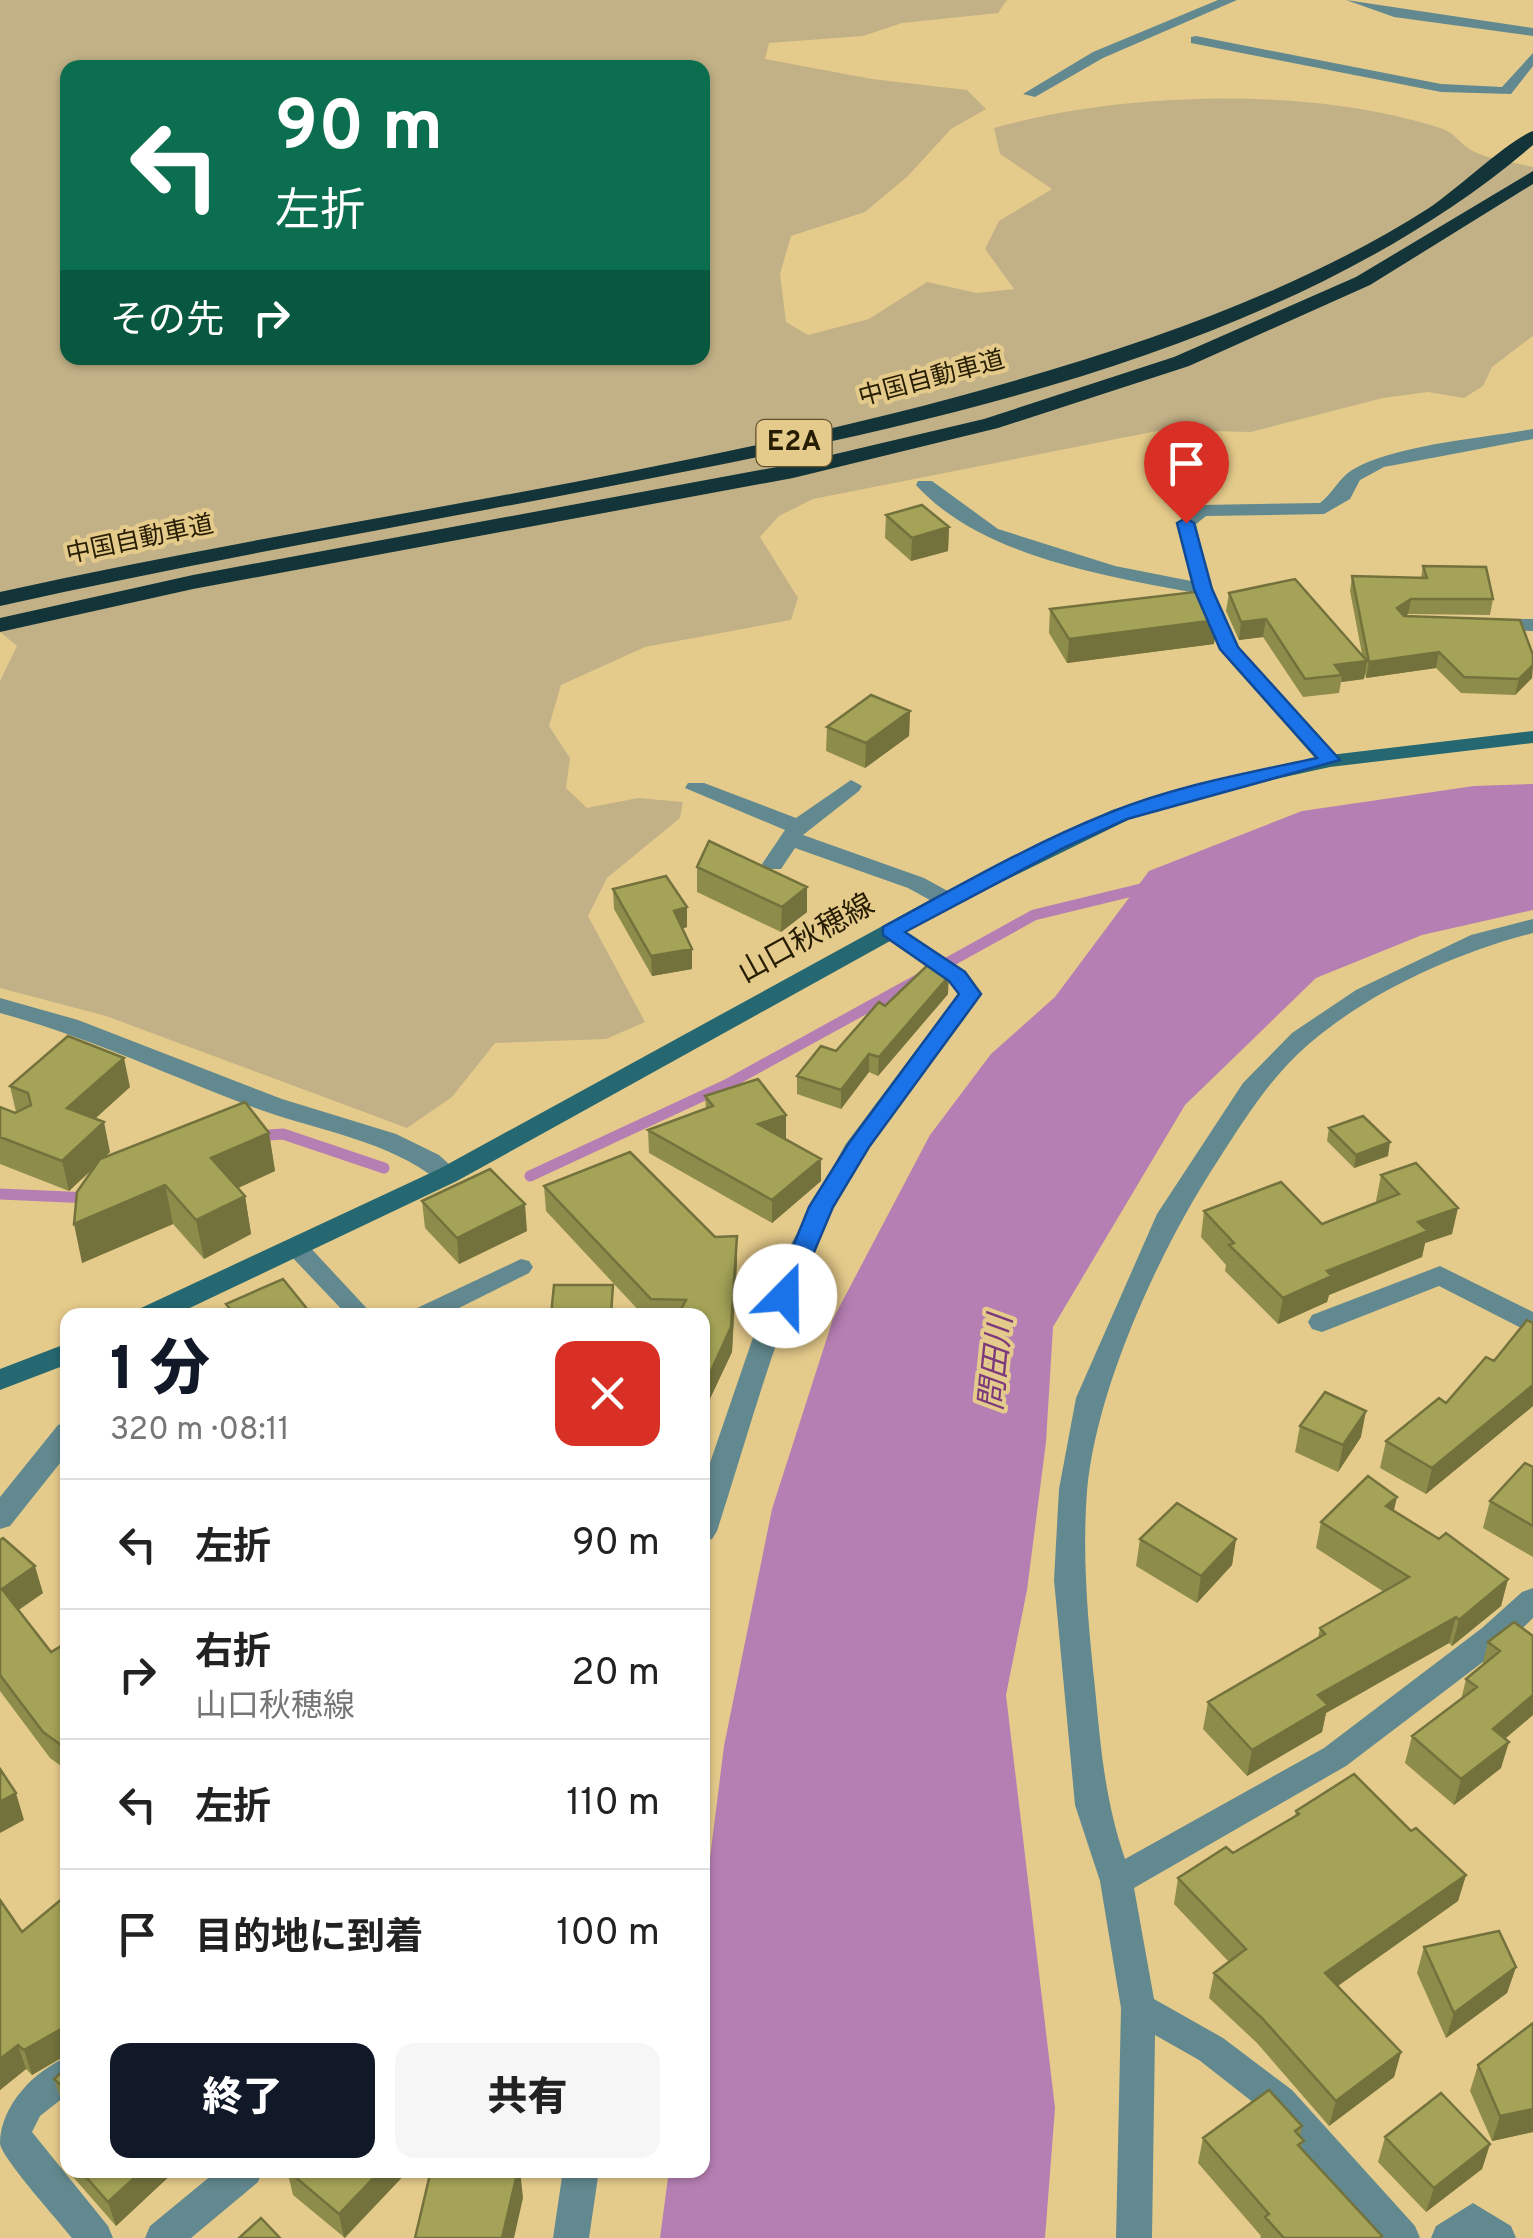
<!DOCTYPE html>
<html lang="ja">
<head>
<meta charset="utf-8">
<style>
  body { margin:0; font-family:Overpass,"Noto Sans JP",sans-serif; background:#f6f6f6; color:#222; height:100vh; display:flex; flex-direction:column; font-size:38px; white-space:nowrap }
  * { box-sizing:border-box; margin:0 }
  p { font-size:32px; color:#767676 }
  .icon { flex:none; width:55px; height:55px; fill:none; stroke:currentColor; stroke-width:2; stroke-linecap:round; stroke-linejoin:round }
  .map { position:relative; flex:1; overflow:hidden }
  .drawer { position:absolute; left:60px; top:1308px; width:650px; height:870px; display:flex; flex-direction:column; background:#fff; border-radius:20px; box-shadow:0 2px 8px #0004 }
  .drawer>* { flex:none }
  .guide { position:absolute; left:60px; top:60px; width:650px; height:305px; border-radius:20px; box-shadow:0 2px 8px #0004; background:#0b6e4f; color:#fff; overflow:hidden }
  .pin { position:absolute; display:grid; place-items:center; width:85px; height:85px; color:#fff; margin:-102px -42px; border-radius:50% 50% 50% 0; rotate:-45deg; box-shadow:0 0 10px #0007 }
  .pin .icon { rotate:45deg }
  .me { position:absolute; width:110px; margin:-55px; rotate:22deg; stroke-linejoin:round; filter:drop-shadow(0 0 8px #0008) }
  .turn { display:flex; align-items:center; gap:35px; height:210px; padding:0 50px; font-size:45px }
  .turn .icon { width:130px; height:130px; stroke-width:2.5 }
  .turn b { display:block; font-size:70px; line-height:85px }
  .then { display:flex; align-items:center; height:95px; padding:0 50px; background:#0003; gap:20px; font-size:38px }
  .round { display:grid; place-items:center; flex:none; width:105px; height:105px; border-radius:20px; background:#f6f6f6 }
  .headline { display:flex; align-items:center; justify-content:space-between; height:170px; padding:0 50px }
  h1 { font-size:60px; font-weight:800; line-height:75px; color:#111827 }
  .cta { display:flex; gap:20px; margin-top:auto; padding:20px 50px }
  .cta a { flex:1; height:115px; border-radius:20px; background:#111827; color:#fff; font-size:40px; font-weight:800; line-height:115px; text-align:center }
  .cta a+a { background:#f6f6f6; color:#222 }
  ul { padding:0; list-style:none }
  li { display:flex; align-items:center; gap:30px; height:130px; padding:0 50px; border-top:2px solid #e0e0e0 }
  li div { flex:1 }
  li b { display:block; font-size:38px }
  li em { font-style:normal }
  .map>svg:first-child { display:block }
  .green { fill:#c2b187; fill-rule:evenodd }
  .water { fill:#b67fb3 }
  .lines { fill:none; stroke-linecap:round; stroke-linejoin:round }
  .stream { stroke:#b67fb3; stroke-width:11 }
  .lane { fill:#62898f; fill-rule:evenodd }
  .street { fill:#62898f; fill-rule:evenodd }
  .secondary { fill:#256871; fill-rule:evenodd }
  .highway { fill:#133439; fill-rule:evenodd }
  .wall { fill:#8d8c4b }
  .shaded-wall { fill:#73723d }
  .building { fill:#a4a357; stroke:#73723d; stroke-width:2.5 }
  .route { fill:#1a73e8; stroke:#114b97; stroke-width:2.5 }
  .labels { text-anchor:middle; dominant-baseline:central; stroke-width:8; stroke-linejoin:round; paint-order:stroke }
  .far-street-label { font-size:25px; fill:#271d03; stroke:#e5cb8b }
  .shield { fill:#e5cb8b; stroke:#60512c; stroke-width:2.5 }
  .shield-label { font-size:28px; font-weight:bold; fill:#271d03 }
  .street-label { font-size:30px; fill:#271d03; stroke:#e5cb8b }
  .water-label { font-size:32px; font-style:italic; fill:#7c397b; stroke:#e5cb8b }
</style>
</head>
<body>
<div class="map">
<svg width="1533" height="2238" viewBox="0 0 1533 2238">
  <rect width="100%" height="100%" fill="#e5cb8b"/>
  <path class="green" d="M0 0H1007L998 13 902 23 863 36 769 43 765 59 872 79 967 90 986 109 951 129 907 177 865 212 791 236 780 274 786 322 808 335 869 319 927 282 977 293 1014 289 985 249 999 221 1052 189 1000 154 994 128C1125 91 1313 86 1443 129 1455 133 1462 146 1473 151 1490 160 1514 162 1533 167V336L1492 367 1483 386 1464 398 1428 392 1383 398 1251 432 1162 430 813 499 779 516 760 537 798 598 791 620 645 647 561 685 549 726 570 758 566 788 587 808 638 798 683 802 680 818 607 878 588 916 645 1022 606 1039 495 1043 452 1097 407 1128 106 1016 0 988V681L17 646 0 632ZM68 68H702V358H68Z"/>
  <path class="water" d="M1533 784V910L1422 935 1316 978 1185 1105 1053 1327 1046 1442 1027 1590 1006 1695 1055 2108 1045 2238H660L669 2170H702L703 1914 724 1746 772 1509 833 1319 930 1135 991 1054 1055 997 1149 871 1302 811 1474 786Z"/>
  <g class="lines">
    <path class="stream" d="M940 967 1034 915 1149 887
      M254 1136 283 1134 384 1168
      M530 1176 726 1085 919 979
      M0 1194 90 1198"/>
    <path class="lane" d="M298 1241 306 1243 373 1315H347L290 1255 286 1249Z
      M521 1259 529 1261 533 1267 529 1273 445 1315H412L415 1309Z"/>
    <path class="street" d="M1218 0H1237L1103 58 1035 97 1023 94 1093 52Z
      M1346 0 1533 28V36L1394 17Z
      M1196 36 1441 84 1502 87 1533 53V66L1511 94 1441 92 1191 43V37Z
      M1533 429V439L1384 467 1360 480 1350 499 1324 514 1206 516 1196 524 1212 591 1238 647 1338 756 1341 761 1330 767 1322 766 1222 653 1195 593C1105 576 980 556 916 485L918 481H932L998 529 1115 566 1191 581 1177 523 1201 505 1320 503C1333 493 1339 478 1352 470 1393 445 1483 438 1533 429Z
      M1488 619H1533V631L1481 629 1478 625Z
      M851 780 862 786 859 791 803 835 924 878 955 895 958 900 955 905H939L908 888 795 848 781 869H765L762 864 785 830 685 788 688 783H704L796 818Z
      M1533 919V933C1456 953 1371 991 1310 1043 1271 1076 1244 1120 1217 1162 1160 1249 1096 1388 1087 1491 1082 1558 1088 1622 1095 1688 1101 1750 1105 1800 1125 1859L1324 1748 1482 1628 1522 1592 1533 1588V1618L1504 1646 1346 1766 1134 1888 1154 1999 1223 2038 1292 2090 1415 2226 1420 2238H1378L1268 2114 1199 2060 1155 2035 1152 2238H1116L1121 2008 1100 1881 1075 1805 1054 1580 1059 1489 1076 1398 1157 1214 1243 1083 1292 1033 1356 990 1471 935Z
      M890 924 965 971 982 994C939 1057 886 1114 848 1181 786 1288 755 1414 717 1531L712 1539 702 1542V1486L757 1326 790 1246 845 1145 958 994 949 981 882 936 878 931Z
      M0 998 78 1020 282 1099 396 1134 439 1155 461 1175 448 1184 439 1181C386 1140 323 1132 261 1110 173 1078 90 1037 0 1013Z
      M1440 1266 1533 1312V1334L1439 1286 1322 1332 1312 1329 1308 1322 1312 1315Z
      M68 1422V1453L10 1526 0 1529V1497L58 1425Z
      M68 2057V2094L40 2116 32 2132 108 2226 113 2238H72C58 2220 4 2161 0 2144 0 2105 36 2069 68 2057Z
      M218 2170H263L258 2182 191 2238H145L150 2226Z
      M563 2170H599L589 2238H553Z
      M1473 2203 1511 2226 1516 2238H1431L1436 2226Z"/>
    <path class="secondary" d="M1533 731V743L1330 767 1213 793 1128 820 955 905 457 1181 175 1315H137L141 1308 439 1169 939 895 1112 810 1200 783 1330 755Z
      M68 1343V1364L0 1390V1369Z"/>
    <path class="highway" d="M1533 131V145C1288 355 916 427 606 487 404 526 201 561 0 606V592C382 507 778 466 1150 338 1247 304 1343 263 1429 208 1456 190 1510 139 1533 131Z
      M1533 171V184L1370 285 1189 366 998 428 793 478 193 589 0 632V618L193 575 793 464 984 419 1174 357 1356 277Z"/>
  </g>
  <path class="wall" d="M886 515 949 527 948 551 911 561 885 538Z
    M1423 566 1493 599 1490 615 1408 614 1405 616 1533 655 1532 678 1515 695 1461 693 1436 668 1366 678 1365 673 1364 679 1341 682 1339 693 1303 697 1263 637 1239 640 1226 611 1229 593 1362 654 1350 591 1352 576 1421 578Z
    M1050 609 1217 620 1214 644 1067 663 1049 633Z
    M910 711 909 736 865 768 826 751 827 727Z
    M697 867 807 912 781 932 697 892Z
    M613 889 687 927 682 929 692 949V969L652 976 614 909Z
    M948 994 878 1076 869 1072 841 1109 797 1094V1076L836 1051 885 1006Z
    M10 1086 130 1087 95 1119 110 1152 104 1157 269 1133 275 1171 238 1188 245 1196 251 1234 204 1259 173 1224 82 1263 95 1167 69 1191 0 1164V1107L16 1112Z
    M705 1096 786 1138H784L821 1181 772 1223 649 1153 648 1130 706 1109Z
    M1329 1128 1388 1156 1354 1168 1327 1141Z
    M1381 1175 1452 1234 1425 1243 1422 1257 1329 1295 1327 1302 1278 1324 1225 1271 1226 1265 1201 1237 1204 1211 1322 1224 1378 1202 1376 1201Z
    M544 1186 737 1261 732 1352 706 1407 702 1406V1315H643L546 1211Z
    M422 1201 527 1231 459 1264 425 1228Z
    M1533 1323V1406L1426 1494 1380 1468 1386 1441 1446 1403Z
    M1300 1426 1361 1437 1338 1472 1295 1452Z
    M1533 1467V1557L1483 1528 1490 1501Z
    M1394 1511 1508 1579 1501 1606 1452 1646 1449 1643 1326 1713 1322 1732 1247 1776 1203 1729 1208 1702 1318 1638 1320 1628 1384 1592 1316 1548 1321 1522Z
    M1140 1539H1236L1232 1565 1197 1603 1136 1566Z
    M0 1540 43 1593 18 1610 51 1652 68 1642V1771L50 1758 0 1691Z
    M1514 1622 1533 1715 1505 1739 1501 1768 1454 1805 1405 1763 1412 1736 1461 1700 1466 1679 1482 1666 1488 1642Z
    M1296 1811 1411 1831 1466 1875 1458 1901 1338 1986 1401 2052 1394 2077 1329 2126 1257 2043 1209 1998 1214 1973 1229 1962 1174 1904 1178 1878 1233 1853 1295 1816Z
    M68 1894V2108L62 2103 54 2079 64 2070 63 2057 32 2075 26 2069 0 2090V1900L22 1932Z
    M1424 1947 1516 1967 1507 1993 1446 2038 1417 1973Z
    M1533 2023V2132L1492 2141 1470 2091 1478 2065Z
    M1302 2126 1300 2136 1302 2149 1382 2236V2238H1260L1261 2236 1198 2163 1203 2138Z
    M1385 2137 1490 2144 1482 2169 1426 2212 1378 2162Z
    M71 2170H176L116 2226 74 2178Z
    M287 2170H409L345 2238 293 2195Z"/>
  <path class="shaded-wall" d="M949 527 948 551 911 561 912 538Z
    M1411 599 1408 614 1394 623 1397 608Z
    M1266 619 1263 637 1239 640 1241 622Z
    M1217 620 1214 644 1067 663 1069 639Z
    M1439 652 1436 668 1366 678 1369 662Z
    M1367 661 1364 679 1341 682 1342 675 1335 665Z
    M1533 665 1532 678 1515 695 1519 679Z
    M910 711 909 736 865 768 866 743Z
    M807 887V912L781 932 782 907Z
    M687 907V927L674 931V911Z
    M692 949V969L652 976 651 956Z
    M949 976 948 994 878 1076 879 1057Z
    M869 1054V1072L841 1109V1090Z
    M124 1058 130 1087 73 1138 67 1108Z
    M786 1115V1138L758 1147V1124Z
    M104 1122 110 1152 69 1191 62 1161Z
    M269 1133 275 1171 218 1197 211 1158Z
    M1390 1142 1388 1156 1354 1168 1356 1155Z
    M821 1159V1181L772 1223V1200Z
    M165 1185 173 1224 82 1263 74 1224Z
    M245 1196 251 1234 204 1259 196 1220Z
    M525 1204 527 1231 459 1264 457 1238Z
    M1458 1208 1452 1234 1425 1243 1422 1257 1329 1295 1327 1302 1278 1324 1283 1298 1327 1271 1418 1222Z
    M737 1236V1261L732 1352 706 1407V1382Z
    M1533 1385V1406L1426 1494 1432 1468Z
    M1366 1411 1361 1437 1338 1472 1343 1445Z
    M1397 1497 1391 1523 1386 1506Z
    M1236 1539 1232 1565 1197 1603 1201 1576Z
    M35 1566 43 1593 10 1616 2 1589Z
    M1508 1579 1501 1606 1452 1646 1459 1620Z
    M1456 1617 1449 1643 1326 1713 1322 1732 1247 1776 1252 1750 1318 1695Z
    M1533 1695V1715L1485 1755 1493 1729Z
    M1509 1742 1501 1768 1454 1805 1461 1779Z
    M16 1793 24 1820 0 1833V1802Z
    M1466 1875 1458 1901 1319 1999 1325 1973Z
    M1516 1967 1507 1993 1446 2038 1454 2013Z
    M61 2029 68 2054 32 2075 24 2050Z
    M18 2045 26 2069 0 2090V2059Z
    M1401 2052 1394 2077 1329 2126 1336 2101Z
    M1533 2109V2132L1492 2141 1500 2116Z
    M1490 2144 1482 2169 1426 2212 1434 2188Z
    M143 2170H176L116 2226 108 2202Z
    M381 2170H409L344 2238 339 2214Z
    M518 2170H520L523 2198 514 2238H502Z"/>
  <path class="building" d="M922 505 949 527 912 538 886 515Z
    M1423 566 1486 567 1493 599H1411L1397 608 1404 616 1520 620 1533 655V665L1519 679 1464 677 1439 652 1369 662 1352 576 1427 578Z
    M1295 579 1367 661 1335 665 1342 675 1305 679 1266 619 1241 622 1229 593Z
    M1203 591 1217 620 1069 639 1050 609Z
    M871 695 910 711 866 743 827 727Z
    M709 841 807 887 782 907 697 867Z
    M666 876 687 907 674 911 692 949 651 956 613 889Z
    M933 960 949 976 879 1057 869 1054 841 1090 797 1076 821 1046 836 1051 879 1002 885 1006Z
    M68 1036 124 1058 67 1108 104 1122 62 1161 0 1137V1107L15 1113 31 1105 28 1093 10 1086Z
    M758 1079 786 1115 758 1124 821 1159 772 1200 648 1130 713 1106 705 1096Z
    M245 1102 269 1133 211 1158 245 1196 196 1220 165 1185 74 1224 77 1192 100 1159Z
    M1363 1116 1390 1142 1356 1155 1329 1128Z
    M630 1152 715 1237 737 1236 731 1327 706 1382 702 1381V1315H678L686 1300 651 1299 544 1186Z
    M1416 1163 1458 1208 1418 1222 1428 1231 1327 1271 1332 1276 1283 1298 1229 1245 1234 1243 1204 1211 1281 1182 1322 1224 1399 1194 1381 1175Z
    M490 1169 525 1204 457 1238 422 1201Z
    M283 1279 312 1315H235L226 1304Z
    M554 1285H613L611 1315H551Z
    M1527 1320 1533 1323V1385L1432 1468 1386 1441 1439 1398 1446 1403 1486 1357 1494 1361Z
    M1325 1392 1366 1411 1343 1445 1300 1426Z
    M1525 1463 1533 1467V1526L1490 1501Z
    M1368 1476 1397 1497 1386 1506 1439 1539 1446 1533 1508 1579 1459 1620 1456 1617 1318 1695 1328 1705 1252 1750 1208 1702 1325 1634 1320 1628 1409 1577 1321 1522Z
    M1177 1503 1236 1539 1201 1576 1140 1539Z
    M3 1538 35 1566 2 1589 51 1652 68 1642V1750L43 1732 0 1675V1540Z
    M1514 1622 1533 1636V1695L1493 1729 1509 1742 1461 1779 1412 1736 1477 1687 1466 1679 1500 1651 1488 1642Z
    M0 1769 16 1793 0 1802Z
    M1354 1774 1411 1831 1416 1828 1466 1875 1325 1973 1401 2052 1336 2101 1262 2018 1214 1973 1246 1949 1178 1878 1226 1847 1233 1853 1299 1814 1296 1811Z
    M68 1894V2091L54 2079 64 2070 61 2029 24 2050 18 2045 0 2059V1900L22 1932Z
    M1499 1931 1516 1967 1454 2013 1424 1947Z
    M1533 2023V2109L1500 2116 1478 2065Z
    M1269 2090 1302 2126 1295 2131 1304 2141 1298 2145 1382 2236 1380 2238H1284L1265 2217 1269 2214 1203 2138Z
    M1441 2093 1490 2144 1434 2188 1385 2137Z
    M80 2170H143L108 2202Z
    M287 2170H381L339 2214Z
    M431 2170H518L502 2238H415Z
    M261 2218 280 2238H239Z"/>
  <path class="route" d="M1186 518 1194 523 1212 589 1238 647 1340 760 1127 819 1065 847 905 932 965 972 981 994 869 1147 833 1207 793 1302H776L773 1296 809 1207 849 1143 959 994 949 981 883 935V927C957 887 1031 844 1109 813 1175 786 1248 773 1317 758L1220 649 1194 589 1177 523Z"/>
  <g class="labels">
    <g class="far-street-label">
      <text transform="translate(932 380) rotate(-15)">中国自動車道</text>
      <text transform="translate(140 541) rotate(-12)">中国自動車道</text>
    </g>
    <rect class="shield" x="756.5" y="420" width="75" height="46" rx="8"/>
    <g class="shield-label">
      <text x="794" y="443">E2A</text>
    </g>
    <g class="street-label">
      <text transform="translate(807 940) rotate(-29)">山口秋穂線</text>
    </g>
    <g class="water-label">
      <text transform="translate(998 1363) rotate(-84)">問田川</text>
    </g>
  </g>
</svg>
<div class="pin" style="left:1186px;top:523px;background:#d93025"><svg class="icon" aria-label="arrive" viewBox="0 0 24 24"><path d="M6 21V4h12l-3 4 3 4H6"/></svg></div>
<svg class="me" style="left:785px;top:1296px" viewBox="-20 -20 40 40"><circle r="19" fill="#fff"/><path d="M0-13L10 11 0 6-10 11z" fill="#1a73e8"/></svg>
<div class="guide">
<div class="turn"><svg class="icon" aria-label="left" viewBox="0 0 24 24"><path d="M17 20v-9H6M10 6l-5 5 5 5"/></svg><div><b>90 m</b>左折</div></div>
<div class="then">その先<svg class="icon" aria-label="right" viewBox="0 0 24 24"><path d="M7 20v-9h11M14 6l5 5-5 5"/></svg></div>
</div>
<section class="drawer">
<div class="headline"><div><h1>1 分</h1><p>320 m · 08:11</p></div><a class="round" style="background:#d93025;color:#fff"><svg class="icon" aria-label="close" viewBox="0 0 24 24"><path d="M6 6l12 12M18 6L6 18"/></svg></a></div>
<ul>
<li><svg class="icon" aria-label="left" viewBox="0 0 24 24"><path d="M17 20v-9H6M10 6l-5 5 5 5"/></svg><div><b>左折</b></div><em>90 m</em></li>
<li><svg class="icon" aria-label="right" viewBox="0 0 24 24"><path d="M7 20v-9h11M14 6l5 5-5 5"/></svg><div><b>右折</b><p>山口秋穂線</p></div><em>20 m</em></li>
<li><svg class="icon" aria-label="left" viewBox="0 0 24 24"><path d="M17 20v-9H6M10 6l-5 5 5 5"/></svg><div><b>左折</b></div><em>110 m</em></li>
<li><svg class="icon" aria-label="arrive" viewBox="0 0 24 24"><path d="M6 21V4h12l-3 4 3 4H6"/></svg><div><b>目的地に到着</b></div><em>100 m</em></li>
</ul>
<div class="cta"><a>終了</a><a>共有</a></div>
</section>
</div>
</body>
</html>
